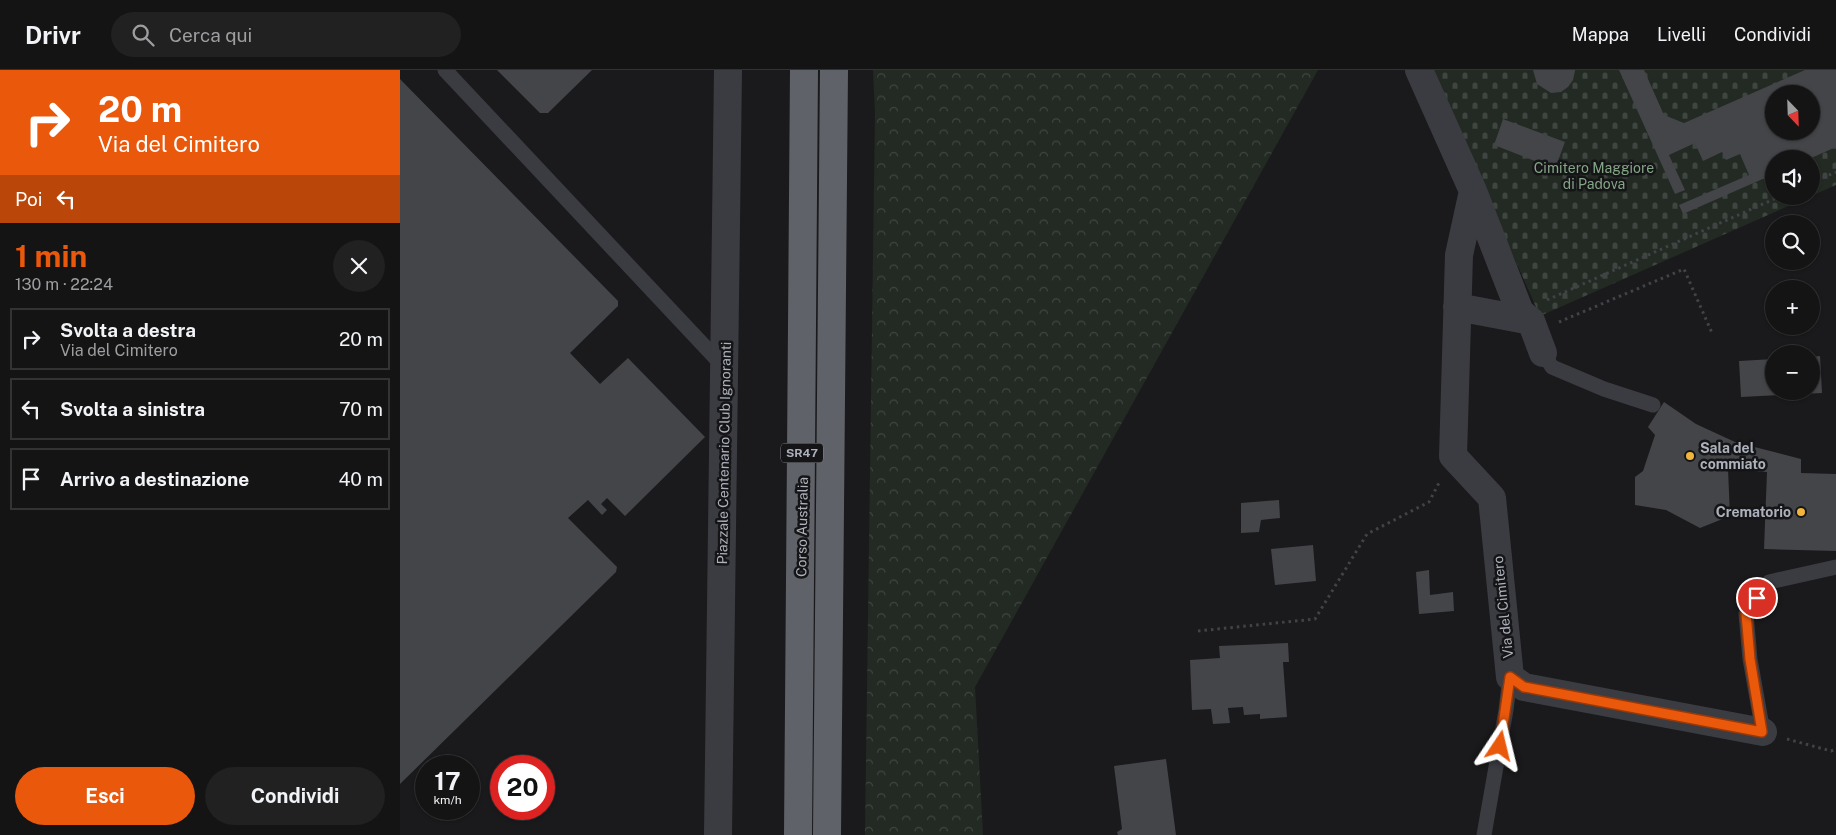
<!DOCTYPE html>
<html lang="it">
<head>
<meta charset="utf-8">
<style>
  body { margin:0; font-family:"Public Sans",sans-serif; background:#212122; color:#f1f3f6; height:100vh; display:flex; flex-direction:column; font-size:19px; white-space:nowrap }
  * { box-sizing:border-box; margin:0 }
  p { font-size:16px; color:#9d9ea0 }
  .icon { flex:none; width:28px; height:28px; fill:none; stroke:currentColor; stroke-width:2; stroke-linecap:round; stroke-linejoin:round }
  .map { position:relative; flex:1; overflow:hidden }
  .details { display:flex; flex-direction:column; background:#141415; width:400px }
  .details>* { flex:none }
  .top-card { background:#ea580c; color:#fff; overflow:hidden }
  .needle { width:32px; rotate:157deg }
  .tools { position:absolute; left:1365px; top:15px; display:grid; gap:10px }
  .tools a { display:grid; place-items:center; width:55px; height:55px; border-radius:50%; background:#141415; box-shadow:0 1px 4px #0004,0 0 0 1px #333334; font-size:25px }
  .speed { position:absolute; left:15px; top:685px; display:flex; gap:10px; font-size:25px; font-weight:700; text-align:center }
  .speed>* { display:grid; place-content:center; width:65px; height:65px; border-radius:50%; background:#141415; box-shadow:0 1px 4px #0004,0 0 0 1px #333334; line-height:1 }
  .speed small { font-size:12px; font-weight:400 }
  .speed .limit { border:8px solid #d22; background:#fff; color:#111 }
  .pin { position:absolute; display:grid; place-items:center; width:42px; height:42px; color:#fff; margin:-21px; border:2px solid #fff; border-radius:50%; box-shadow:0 1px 5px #0007 }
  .me { position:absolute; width:55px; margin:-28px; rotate:10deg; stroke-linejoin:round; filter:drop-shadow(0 0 4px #0008) }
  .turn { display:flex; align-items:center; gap:18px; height:105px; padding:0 15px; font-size:22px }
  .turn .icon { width:65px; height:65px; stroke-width:2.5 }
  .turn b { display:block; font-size:35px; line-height:42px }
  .then { display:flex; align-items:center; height:48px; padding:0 15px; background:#0003; gap:10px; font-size:19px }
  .round { display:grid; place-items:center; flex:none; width:52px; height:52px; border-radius:26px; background:#212122 }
  .headline { display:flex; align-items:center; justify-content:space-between; height:85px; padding:0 15px }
  h1 { font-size:30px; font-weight:700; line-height:38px; color:#ea580c }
  .action { display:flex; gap:10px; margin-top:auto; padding:10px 15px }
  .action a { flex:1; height:58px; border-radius:30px; background:#ea580c; color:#fff; font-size:20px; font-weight:700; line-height:58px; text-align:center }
  .action a+a { background:#212122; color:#f1f3f6 }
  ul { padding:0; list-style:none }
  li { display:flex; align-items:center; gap:15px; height:62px; margin:0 10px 8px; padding:0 5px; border:2px solid #333334; border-radius:0px }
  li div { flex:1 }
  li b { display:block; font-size:19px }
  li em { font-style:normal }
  header { display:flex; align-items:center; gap:30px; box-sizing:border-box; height:70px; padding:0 25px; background:#141415; border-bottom:1px solid #333334 }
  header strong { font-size:24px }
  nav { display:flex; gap:28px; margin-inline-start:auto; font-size:18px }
  .search { width:350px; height:45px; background:#212122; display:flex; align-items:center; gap:12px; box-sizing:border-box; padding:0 18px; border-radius:28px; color:#9d9ea0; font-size:19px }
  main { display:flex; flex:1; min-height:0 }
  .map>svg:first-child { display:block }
  .forest { fill:url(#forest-crowns) }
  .cemetery { fill:url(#cemetery-stones); fill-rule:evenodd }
  .building { fill:#444549; fill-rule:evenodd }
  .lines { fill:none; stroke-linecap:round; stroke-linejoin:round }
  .path { stroke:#414348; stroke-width:3; stroke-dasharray:2.5 4; stroke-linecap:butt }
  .service { stroke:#3b3c41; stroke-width:15 }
  .minor { stroke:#3b3c41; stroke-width:28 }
  .trunk { stroke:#5f6269; stroke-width:28 }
  .route-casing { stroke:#983908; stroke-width:12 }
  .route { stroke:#ea580c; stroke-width:9 }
  .poi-dot { fill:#f1b53d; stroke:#151517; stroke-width:2 }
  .labels { text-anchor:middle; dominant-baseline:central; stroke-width:5; stroke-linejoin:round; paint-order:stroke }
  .shield { fill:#151517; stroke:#7f828a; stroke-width:1 }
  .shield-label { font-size:12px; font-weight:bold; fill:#acb1bb }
  .park-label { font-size:14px; fill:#84a686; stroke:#151517 }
  .poi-label { font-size:14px; font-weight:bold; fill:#acb1bb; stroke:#151517; text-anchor:start }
  .street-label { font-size:14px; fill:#acb1bb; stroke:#151517 }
</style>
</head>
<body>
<header>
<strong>Drivr</strong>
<div class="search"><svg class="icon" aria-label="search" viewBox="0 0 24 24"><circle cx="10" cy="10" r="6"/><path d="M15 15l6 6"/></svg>Cerca qui</div>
<nav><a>Mappa</a><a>Livelli</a><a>Condividi</a></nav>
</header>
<main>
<section class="details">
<div class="top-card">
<div class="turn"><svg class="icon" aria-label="right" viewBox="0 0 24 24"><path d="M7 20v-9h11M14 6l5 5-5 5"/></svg><div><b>20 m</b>Via del Cimitero</div></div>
<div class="then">Poi<svg class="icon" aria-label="left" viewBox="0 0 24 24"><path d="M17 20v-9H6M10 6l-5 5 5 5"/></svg></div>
</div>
<div class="headline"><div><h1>1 min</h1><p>130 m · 22:24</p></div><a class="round"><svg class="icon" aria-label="close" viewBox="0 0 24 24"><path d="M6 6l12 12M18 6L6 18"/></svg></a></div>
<ul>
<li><svg class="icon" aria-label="right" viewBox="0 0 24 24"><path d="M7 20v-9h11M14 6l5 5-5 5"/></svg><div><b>Svolta a destra</b><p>Via del Cimitero</p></div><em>20 m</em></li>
<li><svg class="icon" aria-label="left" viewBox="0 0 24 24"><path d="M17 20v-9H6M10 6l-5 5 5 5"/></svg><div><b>Svolta a sinistra</b></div><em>70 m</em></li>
<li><svg class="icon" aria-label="arrive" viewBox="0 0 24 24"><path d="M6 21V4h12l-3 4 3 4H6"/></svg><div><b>Arrivo a destinazione</b></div><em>40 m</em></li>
</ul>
<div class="action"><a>Esci</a><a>Condividi</a></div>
</section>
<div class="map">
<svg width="1436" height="765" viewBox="0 0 1436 765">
  <defs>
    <pattern id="forest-crowns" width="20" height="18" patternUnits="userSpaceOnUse" patternTransform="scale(1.25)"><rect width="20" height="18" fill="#222a23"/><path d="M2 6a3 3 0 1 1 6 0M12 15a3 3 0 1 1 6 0" fill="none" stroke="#3f4641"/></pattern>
    <pattern id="cemetery-stones" width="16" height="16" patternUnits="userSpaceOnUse" patternTransform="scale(1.25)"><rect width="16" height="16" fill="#222a23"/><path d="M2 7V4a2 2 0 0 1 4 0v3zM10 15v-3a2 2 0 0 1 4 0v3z" fill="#3f4641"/></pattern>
  </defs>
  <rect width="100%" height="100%" fill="#1a1a1c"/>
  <path class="forest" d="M473 0H918L575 617 583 765H465L475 43Z"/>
  <path class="cemetery" d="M1031 0H1436V115L1411 126V89H1374V126H1411L1140 246ZM1374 24H1411V61H1374Z"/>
  <path class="building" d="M97 0H192L148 43H140Z
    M1133 0H1175V1L1173 10 1168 17 1161 22 1151 23 1137 14Z
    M1219 0H1244L1264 45 1284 53 1405 0H1436V77L1409 89H1374V104L1283 144 1279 135 1349 105 1340 84 1326 90 1322 82 1303 91 1295 73 1269 85 1285 120 1275 124ZM1374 24H1411V61H1374Z
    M0 9 218 231V236L170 283 200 314 228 288 305 367 225 446 207 428 201 434 207 440 202 445 188 430 168 448 217 497 216 502 0 714Z
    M1103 49 1165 72 1155 99 1094 75Z
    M1420 286 1422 323 1341 327 1339 291 1374 289V321H1411V287Z
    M1264 332 1296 354 1335 372 1401 389V403L1436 404V481L1364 479 1367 402 1328 399 1330 446 1300 458 1266 440 1235 435V407L1243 401 1255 365 1248 357Z
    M879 430 880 448 861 450 859 462 841 463V433Z
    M913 475 916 511 875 515 871 479Z
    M1029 500 1030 525 1053 522 1054 541 1019 544 1016 502Z
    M888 573 889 592H883L887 647 860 649V644L844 645 843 637 828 638 830 653 813 654 811 639 792 640 790 590 820 588 819 576Z
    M766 689 776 765H718L717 762 722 759 714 696Z"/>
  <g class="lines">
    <path class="path" d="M1411 113 1436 102
      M1147 230 1381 126
      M1159 252 1284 199 1312 263
      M798 561 915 549 967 464 1029 432 1040 411
      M1387 669 1431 681 1436 679"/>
    <path class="service" d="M45 0 324 297
      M1143 283 1152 297 1204 319 1253 335
      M1363 662 1350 589 1346 544 1369 512 1436 497
      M1084 765 1106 640 1110 607"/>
    <path class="minor" d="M1019 0 1073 121 1120 242 1131 251 1143 283
      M1073 121 1059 185 1053 386 1092 428 1110 607 1124 617 1363 662
      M1057 237 1131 251
      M318 765 328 0"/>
    <path class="trunk" d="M398 765 404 0
      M427 765 434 0"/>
  </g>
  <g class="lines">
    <defs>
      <path id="route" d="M1100 676 1110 607 1124 617 1362 662 1350 589 1346 544 1357 528"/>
    </defs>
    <use href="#route" class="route-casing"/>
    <use href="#route" class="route"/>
  </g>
  <g class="poi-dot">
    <circle cx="1290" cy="386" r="5"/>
    <circle cx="1401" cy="442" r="5"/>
  </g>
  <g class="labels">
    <rect class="shield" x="381" y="373.5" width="42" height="19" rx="4"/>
    <g class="shield-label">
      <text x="402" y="383">SR47</text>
    </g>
    <g class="park-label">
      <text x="1194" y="98">Cimitero Maggiore<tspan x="1194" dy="16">di Padova</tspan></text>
    </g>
    <g class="poi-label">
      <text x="1300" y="378">Sala del<tspan x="1300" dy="16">commiato</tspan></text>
      <text x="1391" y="442" text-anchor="end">Crematorio</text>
    </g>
    <g class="street-label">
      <text transform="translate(324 383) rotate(-89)">Piazzale Centenario Club Ignoranti</text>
      <text transform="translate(402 457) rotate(-89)">Corso Australia</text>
      <text transform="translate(1103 537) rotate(-96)">Via del Cimitero</text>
    </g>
  </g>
</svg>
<div class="tools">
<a><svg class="needle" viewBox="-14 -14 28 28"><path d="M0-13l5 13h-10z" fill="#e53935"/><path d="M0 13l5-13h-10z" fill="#9d9ea0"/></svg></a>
<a><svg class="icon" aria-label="sound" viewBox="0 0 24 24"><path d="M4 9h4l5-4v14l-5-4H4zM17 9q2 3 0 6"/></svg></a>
<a><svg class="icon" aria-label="search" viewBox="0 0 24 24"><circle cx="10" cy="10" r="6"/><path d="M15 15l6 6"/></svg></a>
<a>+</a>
<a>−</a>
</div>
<div class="speed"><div>17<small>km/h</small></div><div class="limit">20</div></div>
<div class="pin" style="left:1357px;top:528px;background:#d93025"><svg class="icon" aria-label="arrive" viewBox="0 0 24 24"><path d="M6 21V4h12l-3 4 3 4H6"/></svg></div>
<svg class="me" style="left:1100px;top:676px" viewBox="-20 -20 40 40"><path d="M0-17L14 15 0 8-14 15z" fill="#ea580c" stroke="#fff" stroke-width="4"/></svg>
</div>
</main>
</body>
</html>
